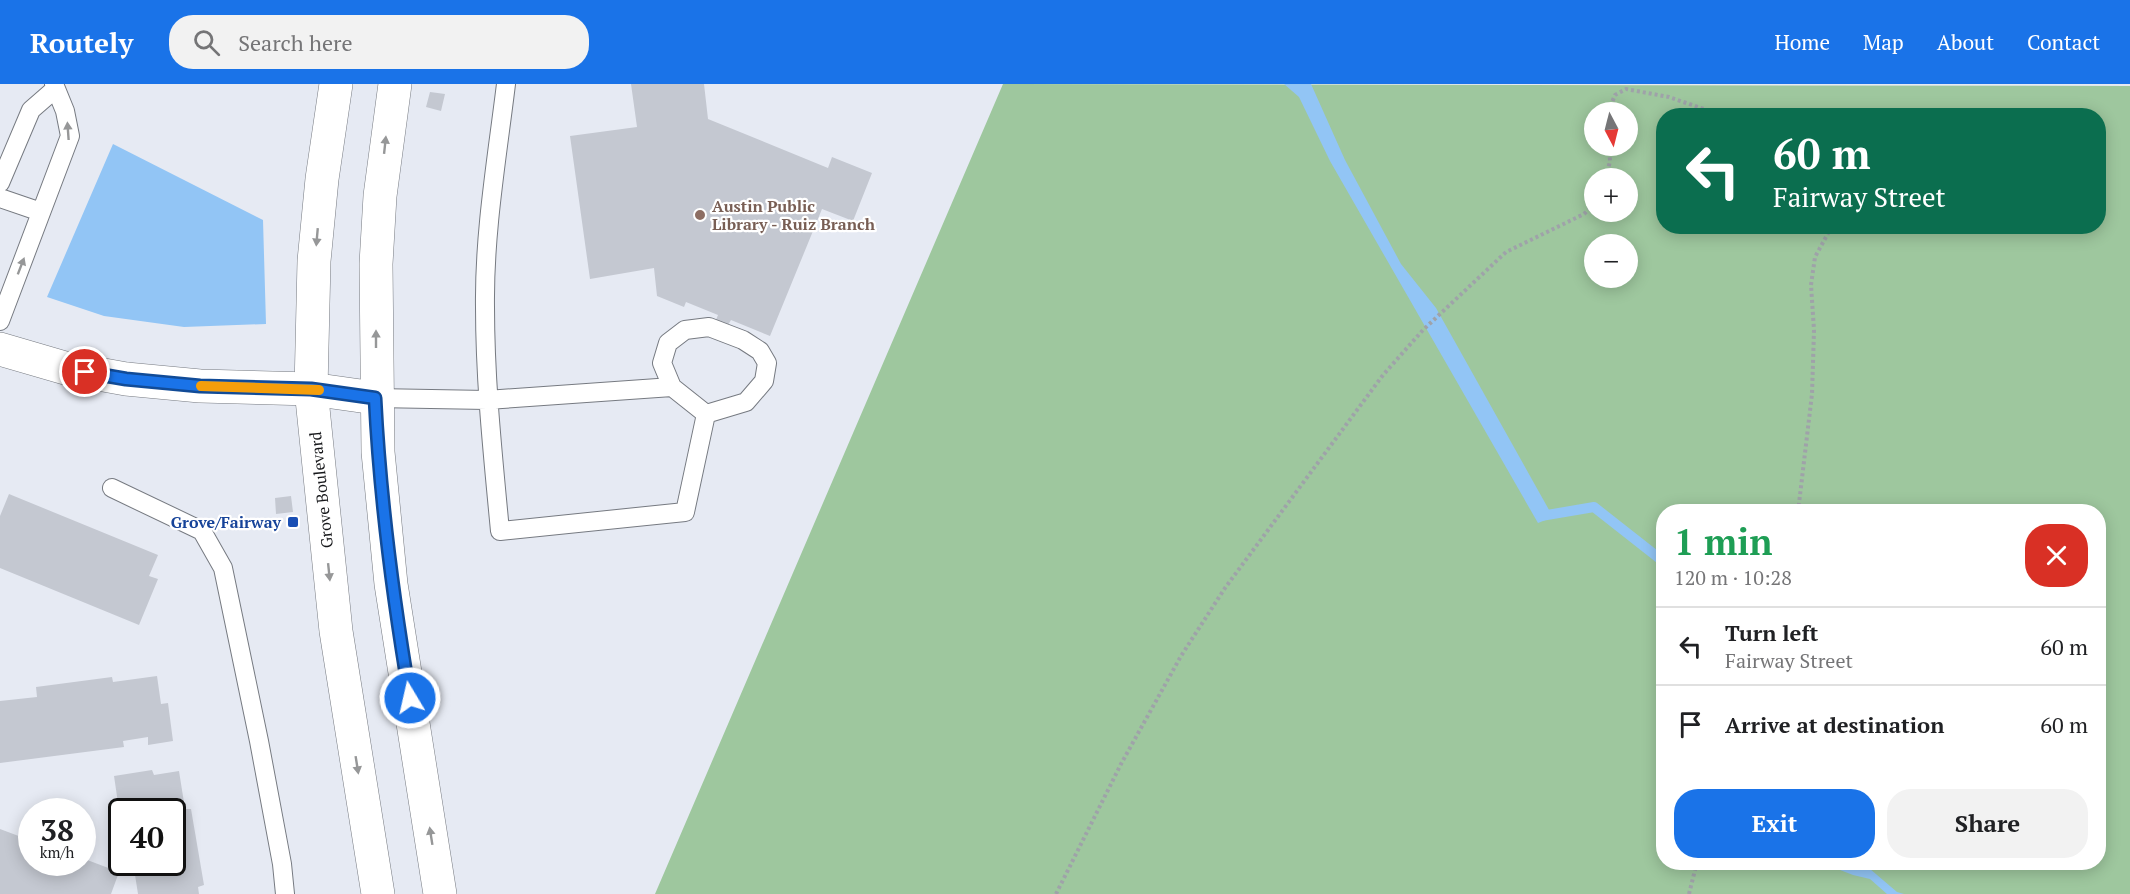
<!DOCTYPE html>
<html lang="en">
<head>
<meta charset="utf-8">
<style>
  body { margin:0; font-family:"PT Serif",serif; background:#f2f2f2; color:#202124; height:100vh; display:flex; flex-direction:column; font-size:22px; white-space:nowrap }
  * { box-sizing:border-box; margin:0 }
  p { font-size:20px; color:#757577 }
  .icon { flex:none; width:33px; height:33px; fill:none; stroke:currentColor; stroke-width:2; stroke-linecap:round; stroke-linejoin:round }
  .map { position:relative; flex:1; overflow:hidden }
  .details { position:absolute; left:1656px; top:420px; width:450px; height:366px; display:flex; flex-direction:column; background:#fff; border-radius:24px; box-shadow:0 3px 15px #0003 }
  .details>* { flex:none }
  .guide { position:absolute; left:1656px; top:24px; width:450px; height:126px; border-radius:24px; box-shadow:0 3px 15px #0003; background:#0b6e4f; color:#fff; overflow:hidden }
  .needle { width:39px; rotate:173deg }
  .buttons { position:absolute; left:1584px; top:18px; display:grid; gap:12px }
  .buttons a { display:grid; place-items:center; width:54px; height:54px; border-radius:50%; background:#fff; box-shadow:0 3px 15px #0003; font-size:30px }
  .speed { position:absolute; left:18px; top:714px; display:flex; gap:12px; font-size:30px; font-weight:700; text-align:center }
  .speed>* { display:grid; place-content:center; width:78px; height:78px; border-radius:50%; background:#fff; box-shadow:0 3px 15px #0003; line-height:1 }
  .speed small { font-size:15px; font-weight:400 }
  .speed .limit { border:3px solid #111; border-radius:9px; background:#fff; color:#111 }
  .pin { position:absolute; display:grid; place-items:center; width:51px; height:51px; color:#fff; margin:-26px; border:3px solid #fff; border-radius:50%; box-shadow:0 2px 6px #0007 }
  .me { position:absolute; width:66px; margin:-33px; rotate:351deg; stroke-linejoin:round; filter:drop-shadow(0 0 4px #0008) }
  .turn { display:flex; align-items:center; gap:21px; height:126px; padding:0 18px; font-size:27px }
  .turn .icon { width:78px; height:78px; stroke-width:2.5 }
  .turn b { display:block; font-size:42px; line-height:51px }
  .round { display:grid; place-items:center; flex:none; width:63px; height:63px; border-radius:24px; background:#f2f2f2 }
  .headline { display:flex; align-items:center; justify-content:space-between; height:102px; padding:0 18px }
  h1 { font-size:36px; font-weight:700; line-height:45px; color:#1e9e55 }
  .primary-button { display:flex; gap:12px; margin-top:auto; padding:12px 18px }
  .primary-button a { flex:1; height:69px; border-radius:24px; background:#1a73e8; color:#fff; font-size:24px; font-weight:700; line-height:69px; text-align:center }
  .primary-button a+a { background:#f2f2f2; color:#202124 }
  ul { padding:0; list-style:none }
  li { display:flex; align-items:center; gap:18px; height:78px; padding:0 18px; border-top:2px solid #e0e0e0 }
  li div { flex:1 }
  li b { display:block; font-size:22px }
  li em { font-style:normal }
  header { display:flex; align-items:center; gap:36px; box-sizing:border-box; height:84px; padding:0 30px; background:#1a73e8; color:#fff }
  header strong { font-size:28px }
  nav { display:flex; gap:33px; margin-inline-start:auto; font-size:21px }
  .search { width:420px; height:54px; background:#f2f2f2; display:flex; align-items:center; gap:15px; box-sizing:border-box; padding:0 21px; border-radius:24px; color:#757577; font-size:22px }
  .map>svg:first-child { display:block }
  .green { fill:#9ec79e; fill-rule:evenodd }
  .water { fill:#92c5f5 }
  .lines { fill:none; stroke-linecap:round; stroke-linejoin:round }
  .stream { stroke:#92c5f5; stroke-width:10 }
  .building { fill:#c4c8d1 }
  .service-casing { stroke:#767a81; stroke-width:20 }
  .minor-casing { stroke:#767a81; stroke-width:34 }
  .tertiary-casing { stroke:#767a81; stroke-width:34 }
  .path { stroke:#9fa2a9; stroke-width:4; stroke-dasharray:3 3; stroke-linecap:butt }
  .service { stroke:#fff; stroke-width:18 }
  .minor { stroke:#fff; stroke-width:33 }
  .tertiary { stroke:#fff; stroke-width:33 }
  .oneway { fill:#969798 }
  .route-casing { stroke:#114b97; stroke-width:15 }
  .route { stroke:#1a73e8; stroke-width:10 }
  .slow { stroke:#f59e0b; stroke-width:10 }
  .education-dot { fill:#8d6e63; stroke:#fff; stroke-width:2 }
  .transit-dot { fill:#1a4fb4; stroke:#fff; stroke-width:2 }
  .labels { text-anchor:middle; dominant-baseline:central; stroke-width:4.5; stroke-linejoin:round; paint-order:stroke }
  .education-label { font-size:16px; font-weight:bold; fill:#785e54; stroke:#fff; text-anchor:start }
  .street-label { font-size:16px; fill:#16171a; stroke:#fff }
  .transit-label { font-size:16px; font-weight:bold; fill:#164399; stroke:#fff; text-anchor:end }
</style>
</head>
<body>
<header>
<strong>Routely</strong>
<div class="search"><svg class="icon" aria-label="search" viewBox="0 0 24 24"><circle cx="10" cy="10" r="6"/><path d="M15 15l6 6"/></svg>Search here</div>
<nav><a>Home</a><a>Map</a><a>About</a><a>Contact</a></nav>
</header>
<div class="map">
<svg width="2130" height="810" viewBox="0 0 2130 810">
  <rect width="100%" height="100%" fill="#e6eaf3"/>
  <path class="green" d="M1003 0 2130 2V810H655ZM1594 28H1628V62H1594ZM1664 32H2098V142H1664ZM1594 94H1628V128H1594ZM1594 160H1628V194H1594ZM1664 428H2098V778H1664Z"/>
  <path class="water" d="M1284 0H1311L1345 76 1401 180 1436 224 1553 433 1538 439 1330 77 1299 13Z
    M113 60 263 136 266 240 184 243 104 232 47 213Z
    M1822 779H1863L1897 808 1904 810H1887L1870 795 1853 791Z"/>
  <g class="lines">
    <path class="stream" d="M1540 430 1541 432 1594 423 1664 478"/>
  </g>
  <path class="building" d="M631 0H704L708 35 828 84 832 73 872 89 853 137 822 125 770 252 731 236 728 241 716 236 718 231 686 218 684 223 657 212 654 184 590 195 570 52 637 43Z
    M430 8 445 10 441 27 426 23Z
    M9 410 158 471 149 492 158 495 139 541 0 484V432Z
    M291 412 293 428 276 430 275 414Z
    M157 592 161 620 168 619 173 657 148 661V653L123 657 124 663 0 679V617L37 613 36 603 112 593 113 598Z
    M152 686 154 691 179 687 185 725H191L204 801 198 803 199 810H138L133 778H172V728H125L123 718 118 719 114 692Z
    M0 745 32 757V778H82V774L119 788 111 810H0Z"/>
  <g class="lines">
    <defs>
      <path id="service" d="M506 0C497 74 484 149 485 223 485 298 493 372 500 447L685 428 706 330
        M0 99 31 26 54 6
        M0 114 41 128
        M0 237 70 52 65 27 54 0
        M375 314 487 316 672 303 706 330 746 318 764 297 767 279 760 267 743 256 709 243 685 246 668 259 662 279 672 303
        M112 404 202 447 223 484 259 657 282 780 285 810"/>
      <path id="minor" d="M0 265 65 284 126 295 200 302 311 305 375 314"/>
      <path id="tertiary" d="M336 0 322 95 314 177 311 305 336 547 378 810
        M395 0 380 112 376 180 378 368 391 500 440 810"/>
    </defs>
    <use href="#service" class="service-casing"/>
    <use href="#minor" class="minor-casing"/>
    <use href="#tertiary" class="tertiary-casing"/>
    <path class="path" d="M1608 28 1615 11 1626 5 1669 13 1724 32
      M1606 94 1610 77 1609 62
      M1798 428 1812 310 1814 246 1811 201 1815 173 1832 142
      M1056 810 1121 680 1181 572 1225 504 1383 291 1423 246 1506 168 1584 130 1594 120
      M1689 810 1697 778"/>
    <use href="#service" class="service"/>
    <use href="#minor" class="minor"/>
    <use href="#tertiary" class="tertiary"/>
  </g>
  <defs><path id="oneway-solid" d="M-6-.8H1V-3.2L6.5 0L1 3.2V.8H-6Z" transform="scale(1.5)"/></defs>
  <g class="oneway">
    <use href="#oneway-solid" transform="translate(68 47) rotate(-94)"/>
    <use href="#oneway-solid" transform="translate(385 61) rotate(-84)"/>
    <use href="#oneway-solid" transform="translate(317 153) rotate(95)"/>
    <use href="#oneway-solid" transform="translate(21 182) rotate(-69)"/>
    <use href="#oneway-solid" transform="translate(376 255) rotate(-90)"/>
    <use href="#oneway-solid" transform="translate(329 488) rotate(84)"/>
    <use href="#oneway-solid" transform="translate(357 681) rotate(81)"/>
    <use href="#oneway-solid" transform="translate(431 752) rotate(-99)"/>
  </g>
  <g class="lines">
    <defs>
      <path id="route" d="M85 288 126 295 200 302 311 305 375 314C380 415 393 514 410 614"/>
    </defs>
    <use href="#route" class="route-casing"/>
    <use href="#route" class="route"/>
    <path class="slow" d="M201 302 319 306"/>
  </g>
  <circle class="education-dot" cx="700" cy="131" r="6"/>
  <rect class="transit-dot" x="287" y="432" width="12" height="12" rx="3"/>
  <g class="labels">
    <g class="education-label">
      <text x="712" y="122">Austin Public<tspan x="712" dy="18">Library - Ruiz Branch</tspan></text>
    </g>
    <g class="street-label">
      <text transform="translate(321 406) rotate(-96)">Grove Boulevard</text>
    </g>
    <g class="transit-label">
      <text x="281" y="438">Grove/Fairway</text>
    </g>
  </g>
</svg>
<div class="buttons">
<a><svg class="needle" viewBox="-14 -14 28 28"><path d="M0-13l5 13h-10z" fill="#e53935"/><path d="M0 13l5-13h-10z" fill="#757577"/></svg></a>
<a>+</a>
<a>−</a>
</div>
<div class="speed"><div>38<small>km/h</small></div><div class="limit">40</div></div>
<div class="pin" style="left:85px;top:288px;background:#d93025"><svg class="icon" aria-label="arrive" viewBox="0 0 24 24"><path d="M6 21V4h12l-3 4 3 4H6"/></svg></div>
<svg class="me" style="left:410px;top:614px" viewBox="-20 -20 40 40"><circle r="17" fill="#1a73e8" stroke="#fff" stroke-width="3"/><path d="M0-11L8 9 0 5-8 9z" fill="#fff"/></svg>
<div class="guide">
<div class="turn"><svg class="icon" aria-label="left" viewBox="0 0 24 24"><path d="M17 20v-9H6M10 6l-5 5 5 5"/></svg><div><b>60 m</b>Fairway Street</div></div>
</div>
<section class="details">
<div class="headline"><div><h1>1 min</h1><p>120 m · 10:28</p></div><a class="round" style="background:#d93025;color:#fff"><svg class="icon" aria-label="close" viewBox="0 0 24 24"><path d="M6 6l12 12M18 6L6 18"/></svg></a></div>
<ul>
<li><svg class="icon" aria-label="left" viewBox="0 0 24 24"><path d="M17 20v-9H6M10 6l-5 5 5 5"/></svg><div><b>Turn left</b><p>Fairway Street</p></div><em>60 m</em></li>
<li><svg class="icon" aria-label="arrive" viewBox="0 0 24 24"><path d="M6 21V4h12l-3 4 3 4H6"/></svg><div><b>Arrive at destination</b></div><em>60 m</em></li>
</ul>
<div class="primary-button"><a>Exit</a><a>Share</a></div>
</section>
</div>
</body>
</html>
